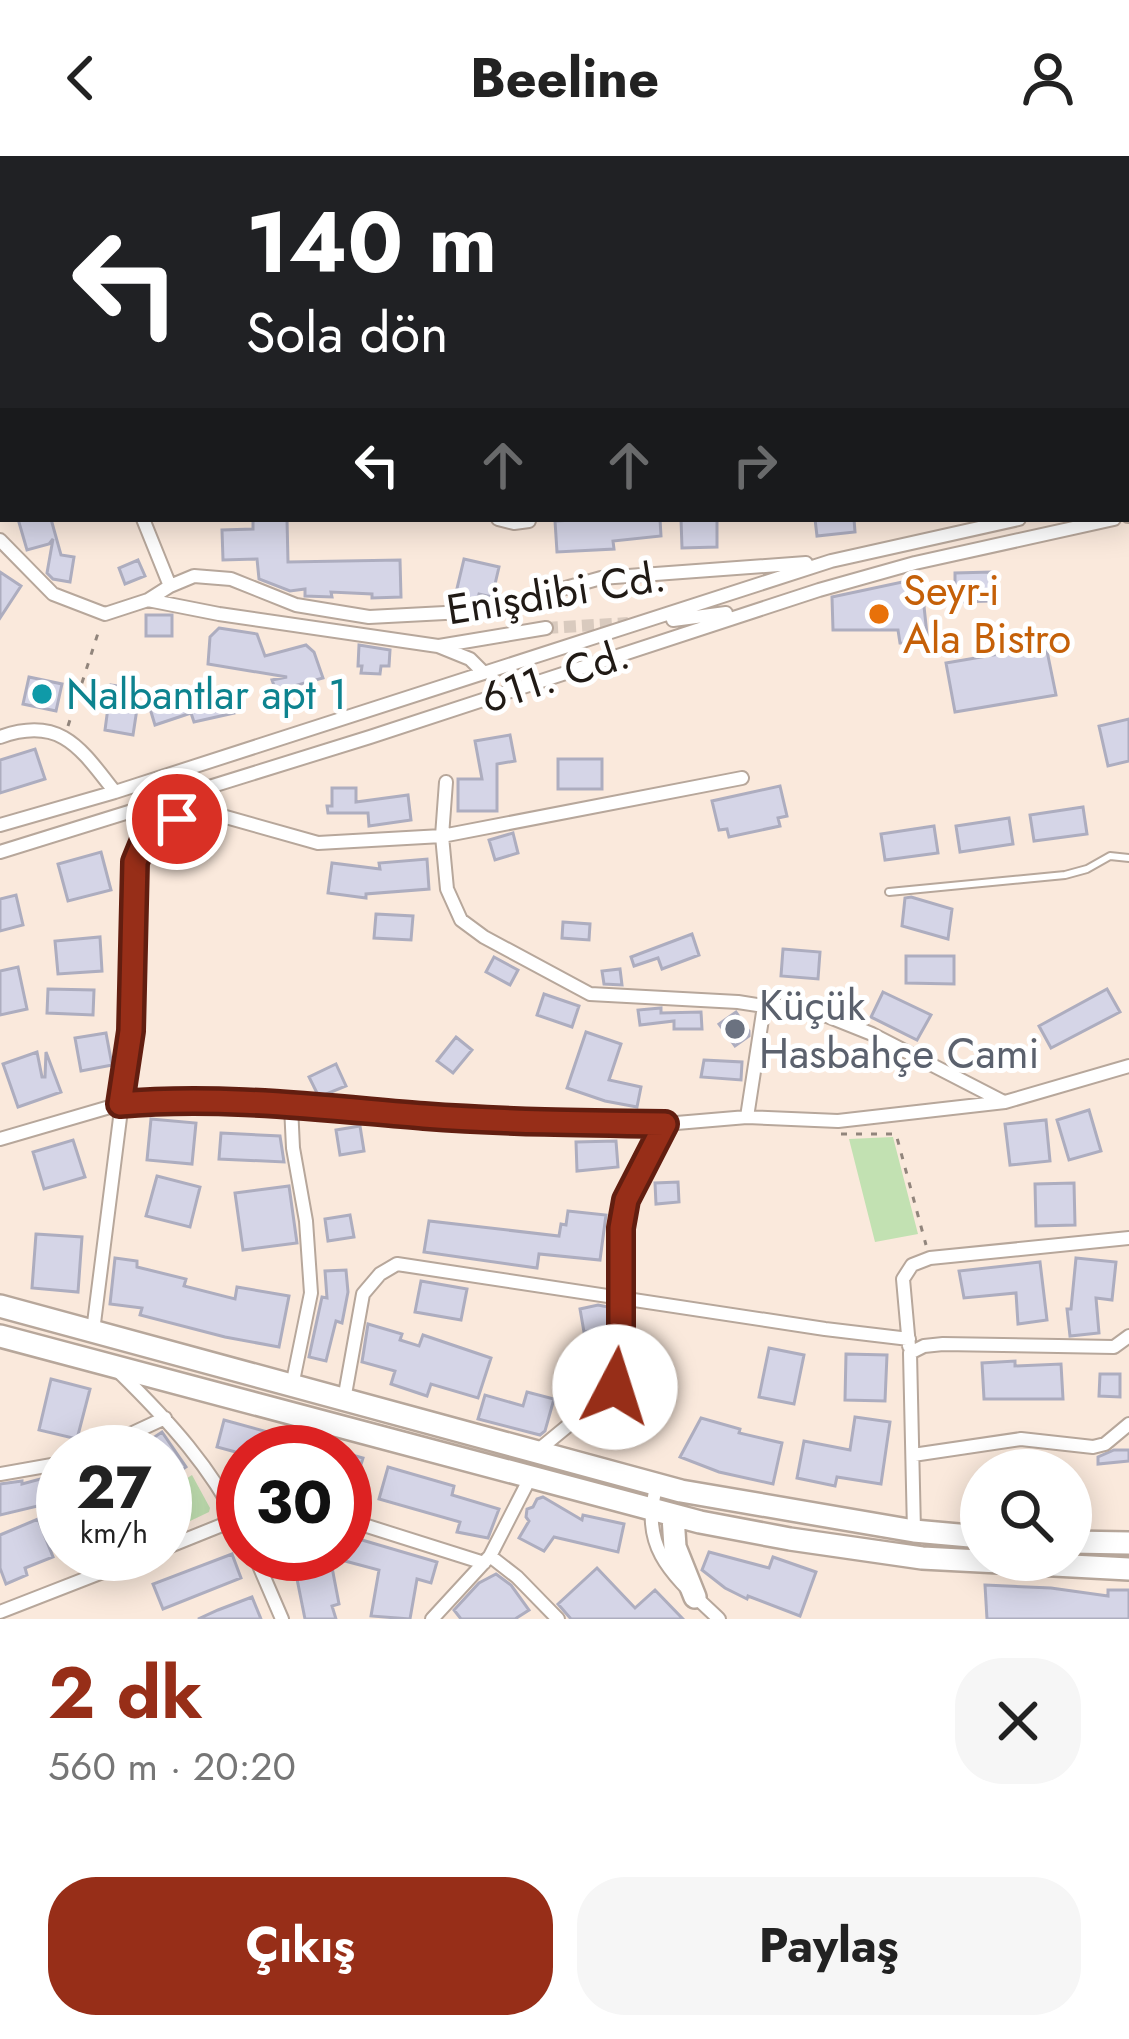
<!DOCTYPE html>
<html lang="tr">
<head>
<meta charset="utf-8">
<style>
  body { margin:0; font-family:Jost,sans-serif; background:#f6f6f6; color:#222; height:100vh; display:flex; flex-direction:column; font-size:45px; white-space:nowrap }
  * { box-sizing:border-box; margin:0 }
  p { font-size:39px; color:#767676 }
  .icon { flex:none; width:66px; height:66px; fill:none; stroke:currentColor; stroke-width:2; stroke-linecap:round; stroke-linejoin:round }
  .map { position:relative; height:1463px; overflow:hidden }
  .sheet { display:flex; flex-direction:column; background:#fff; flex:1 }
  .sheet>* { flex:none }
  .guide { position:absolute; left:0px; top:0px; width:1131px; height:366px; box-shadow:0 6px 30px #0003; background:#202124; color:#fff; overflow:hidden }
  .controls { position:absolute; left:960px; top:1293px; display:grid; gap:24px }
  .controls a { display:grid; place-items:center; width:132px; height:132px; border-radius:50%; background:#fff; box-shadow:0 6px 30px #0003; font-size:60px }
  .speed { position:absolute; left:36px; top:1269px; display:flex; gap:24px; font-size:60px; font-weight:700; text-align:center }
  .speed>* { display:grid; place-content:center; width:156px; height:156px; border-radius:50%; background:#fff; box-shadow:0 6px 30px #0003; line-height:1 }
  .speed small { font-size:30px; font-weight:400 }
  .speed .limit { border:18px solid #d22; background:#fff; color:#111 }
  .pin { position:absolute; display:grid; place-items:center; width:102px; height:102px; color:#fff; margin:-51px; border:6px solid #fff; border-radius:50%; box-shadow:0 3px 12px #0007 }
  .me { position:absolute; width:132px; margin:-66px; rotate:5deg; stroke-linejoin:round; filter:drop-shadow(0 0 9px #0008) }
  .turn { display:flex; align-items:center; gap:42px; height:252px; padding:0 48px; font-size:54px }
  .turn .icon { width:156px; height:156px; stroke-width:2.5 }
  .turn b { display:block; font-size:84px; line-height:102px }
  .lanes { display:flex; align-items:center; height:114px; padding:0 48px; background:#0003; justify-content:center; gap:60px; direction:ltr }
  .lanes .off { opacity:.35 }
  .round { display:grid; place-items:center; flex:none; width:126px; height:126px; border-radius:48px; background:#f6f6f6 }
  .overview { display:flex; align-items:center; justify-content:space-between; height:204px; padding:0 48px }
  h1 { font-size:72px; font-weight:700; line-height:90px; color:#972e18 }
  .action { display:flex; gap:24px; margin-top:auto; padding:24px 48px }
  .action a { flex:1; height:138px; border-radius:48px; background:#972e18; color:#fff; font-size:48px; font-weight:700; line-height:138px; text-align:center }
  .action a+a { background:#f6f6f6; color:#222 }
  header { display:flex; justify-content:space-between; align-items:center; height:156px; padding:0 48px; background:#fff; font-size:54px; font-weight:700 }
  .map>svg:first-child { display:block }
  .green { fill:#c2e1b2 }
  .building { fill:#d5d5e7; stroke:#adadbf; stroke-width:3 }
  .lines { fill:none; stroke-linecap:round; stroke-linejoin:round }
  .minor-tunnel { stroke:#d9cabe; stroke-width:12; stroke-dasharray:12 6; stroke-linecap:butt }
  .service-casing { stroke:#b7a79b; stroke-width:10 }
  .minor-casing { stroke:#b7a79b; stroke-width:16 }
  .tertiary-casing { stroke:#b7a79b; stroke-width:20 }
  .trunk-casing { stroke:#b7a79b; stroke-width:26 }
  .path { stroke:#91857c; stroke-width:3; stroke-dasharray:6 9; stroke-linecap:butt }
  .service { stroke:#fff; stroke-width:6 }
  .minor { stroke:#fff; stroke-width:12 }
  .tertiary { stroke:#fff; stroke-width:15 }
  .trunk { stroke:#fff; stroke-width:21 }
  .route-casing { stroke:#621e10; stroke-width:30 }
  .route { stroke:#972e18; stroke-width:21 }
  .food-dot { fill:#e8710a; stroke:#fff; stroke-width:4.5 }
  .culture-dot { fill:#0f9aa8; stroke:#fff; stroke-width:4.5 }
  .worship-dot { fill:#6b7280; stroke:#fff; stroke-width:4.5 }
  .labels { text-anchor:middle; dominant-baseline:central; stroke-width:10; stroke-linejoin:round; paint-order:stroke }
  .food-label { font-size:42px; fill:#c56008; stroke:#fff; text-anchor:start }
  .street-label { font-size:42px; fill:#201a15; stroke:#fff }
  .culture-label { font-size:42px; fill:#0d838f; stroke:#fff; text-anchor:start }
  .worship-label { font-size:42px; fill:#5b616d; stroke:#fff; text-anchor:start }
</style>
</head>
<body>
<header><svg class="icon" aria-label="back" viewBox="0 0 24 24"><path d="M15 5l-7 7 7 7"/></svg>Beeline<svg class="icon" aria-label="person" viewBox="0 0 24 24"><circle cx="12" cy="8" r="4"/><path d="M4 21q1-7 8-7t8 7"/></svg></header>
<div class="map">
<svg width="1129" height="1463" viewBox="0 0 1129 1463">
  <rect width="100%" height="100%" fill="#fae9dc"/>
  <path class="green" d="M682 0H951L946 3H689Z
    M893 981 918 1078 875 1086 849 983Z
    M192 1319 210 1352 209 1356 167 1376 165 1336Z"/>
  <path class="building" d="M18 363H51L61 399 74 401 70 426 53 423 47 417 53 383 49 388 27 394Z
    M253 363H287L288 406 400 404 401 441 372 442V438L331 436 332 441 305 440V433L290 435 259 423 257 403 223 404 222 374 253 373Z
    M591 363H660L661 380 613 385 614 393 557 396 555 365Z
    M681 363H717V391L682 392Z
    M815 363H854L855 376 817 380Z
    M464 403 499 411 492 441 479 438 477 445H472L455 441Z
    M138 404 145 420 125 428 119 412Z
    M0 416 21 430 0 462Z
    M991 416 992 445 955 446V417Z
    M921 422 928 488 900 487 898 474H833L832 441Z
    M146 459H172V480H146Z
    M219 472 257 478 265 500 306 489 314 496 323 522 276 535 272 524 287 521 208 508 210 481Z
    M359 489 390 494 389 510H381L380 518 361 517 362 510H358Z
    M1046 490 1056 539 955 556 946 507Z
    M29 521 62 528 56 555 23 548Z
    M111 529 140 533 133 579 105 574Z
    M229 531 234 557 194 566 191 557 155 569 148 546 172 539V541Z
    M1129 563V605L1108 610 1099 570Z
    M510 579 515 605 497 608V655H458V623H482L475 585Z
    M35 593 45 623 0 637V604Z
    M558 603H602V633H558Z
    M780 630 787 660 778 662 780 670 729 681 727 673 719 674 712 645Z
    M332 632H356V646L408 639 411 664 369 670 368 657H328L327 650H332Z
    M1083 651 1087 678 1034 685 1030 659Z
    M1009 662 1013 688 960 696 956 670Z
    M934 670 938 697 885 704 881 678Z
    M513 677 518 697 495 704 489 684Z
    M101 696 111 734 68 745 58 708Z
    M427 703 429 733 366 738V742L328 737 332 707 380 713 379 707Z
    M16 739 23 769 0 775V743Z
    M911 741 952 753 948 783 902 770 905 742Z
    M376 758 413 760 411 784 374 782Z
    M563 766 590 768 589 784 562 782Z
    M692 778 699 799 662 813 658 802 634 810 631 801Z
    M100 781 102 815 58 818 55 785Z
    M783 793 820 796 818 823 781 820Z
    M906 800H954V828L906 827Z
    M494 801 518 814 510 829 486 816Z
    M18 811 27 853 0 859V815Z
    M620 813 622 829 604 828 602 815Z
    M48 833 94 834 93 859 47 857Z
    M1107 833 1120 856 1051 892 1039 870Z
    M883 836 931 859 917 884 871 861Z
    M544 838 579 850 572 871 537 859Z
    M661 852V857L701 856 702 873H674V865L640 869 638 854Z
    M736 856 749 875V880L735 890 719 868Z
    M586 876 621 888 609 924 641 931 637 951 605 945 567 932Z
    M106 877 112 909 81 915 75 882Z
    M456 881 472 894 453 917 437 905Z
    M37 896 42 921H45L46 896 61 936 18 951 3 908Z
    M704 904 742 906 741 924 701 921Z
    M336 908 346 930 319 941 309 921Z
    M1089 954 1101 995 1069 1004 1057 964Z
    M151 963 196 967 192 1008 147 1004Z
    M1046 964 1050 1005 1010 1009 1005 968Z
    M360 970 364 995 340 999 336 974Z
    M221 977 280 980 284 1006 219 1003Z
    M73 984 85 1021 44 1033 33 996Z
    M616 985 618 1011 577 1015 576 986Z
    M157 1020 200 1031 190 1071 146 1060Z
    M678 1026 679 1046 656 1048 655 1027Z
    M1074 1027 1075 1069 1036 1070 1035 1028Z
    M289 1030 297 1087 243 1094 235 1037Z
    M568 1055 606 1059 600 1104 539 1098 537 1112 424 1096 429 1065 559 1080 561 1068 566 1069Z
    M350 1059 354 1081 328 1085 325 1063Z
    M36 1078 82 1081 78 1136 32 1132Z
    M115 1102 137 1105V1111L186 1123 184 1130 235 1143 237 1131 289 1140 279 1191 225 1181 140 1159 142 1152 110 1148Z
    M1076 1102 1116 1106 1112 1144 1096 1142 1099 1177 1070 1180 1067 1153H1071Z
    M1040 1106 1047 1164 1018 1168 1016 1137 964 1142 959 1115Z
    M346 1114 348 1136 342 1167 336 1165 326 1205 309 1201 322 1141 327 1142 325 1115Z
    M421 1125 467 1133 461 1164 415 1156Z
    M598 1149 608 1151 610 1171 584 1176 580 1153Z
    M368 1168 402 1178 400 1184 419 1190 423 1179 491 1202 478 1242 431 1228 427 1240 391 1228 395 1215 362 1206Z
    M769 1192 804 1199 794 1248 759 1241Z
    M592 1196 609 1207 595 1232 577 1220Z
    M846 1198 887 1199 885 1245 845 1244Z
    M1015 1205V1210L1061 1208 1063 1243H984L982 1207Z
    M1100 1218H1120V1241L1099 1240Z
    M51 1223 90 1233 77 1283 39 1274Z
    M527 1236 554 1243 545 1275 540 1279 478 1263 485 1239 523 1250Z
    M855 1261 890 1266 881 1328 837 1321 835 1330 797 1322 804 1285 850 1294Z
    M701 1262 740 1273 739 1277 782 1287 773 1328 719 1316 680 1301Z
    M224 1264 330 1293V1296H243V1298L217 1291Z
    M162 1276 186 1311 165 1326V1296H132Z
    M1114 1294H1129V1305L1098 1308V1301Z
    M345 1297 363 1302 355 1328 345 1325Z
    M388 1311 454 1330 452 1339 499 1353 488 1382 457 1376 460 1366 379 1343Z
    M55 1319 63 1344 0 1359V1328L22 1325V1328Z
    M543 1341 582 1364 583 1359 624 1368 618 1396 554 1381 544 1395 519 1382 529 1365 526 1361 527 1353 533 1351 537 1343Z
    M38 1363 53 1401 25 1412 27 1419 6 1428 0 1412V1379Z
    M345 1379 437 1406 431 1427 417 1423 410 1463 371 1460 379 1414 345 1405Z
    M709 1396 769 1412 773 1401 816 1416 800 1460 748 1440 747 1443 725 1432 702 1414Z
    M232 1398 241 1422 163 1453 153 1428Z
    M331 1406 339 1448 332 1450 336 1463H305L295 1413Z
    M597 1412 635 1452 655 1434 683 1463H571L558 1448Z
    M496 1418 511 1429 529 1454 515 1463H461L454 1454 479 1427Z
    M985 1429 1051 1432 1108 1440V1434H1129V1463H987Z
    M252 1441 261 1463H198L218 1454Z"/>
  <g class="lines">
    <path class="minor-tunnel" d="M546 472 628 467"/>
    <defs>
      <path id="service" d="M0 16 3 18
        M0 39 3 37
        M889 736 1065 719 1087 713 1110 700 1129 702"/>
      <path id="minor" d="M0 168 3 171
        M1128 228H1129
        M1128 337 1129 336
        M1128 360H1129
        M143 363 170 430
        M498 363 514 367 529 365
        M0 384 53 438 105 458 148 444 219 458 438 490 470 503 483 516
        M148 444 170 430 194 420 231 423 296 449 369 461 483 455 601 422 806 407
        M673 464 726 457
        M439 490 546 472
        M0 581C61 559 81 593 115 636
        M446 626 442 680 447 733 461 764 484 781 590 838 738 846 764 850 747 961
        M0 669 115 636 831 405 1019 363
        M0 696 370 581 819 434 915 407 1114 363
        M764 850H802L872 878 1004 946
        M291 950 293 992 306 1065 311 1137 292 1230
        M0 983 120 948 161 944 268 948 516 967 665 968 747 961 838 965 1005 946 1129 910
        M93 1175 131 875 135 706 144 684 177 663 208 656 318 687 442 680 742 622
        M909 1190 903 1123 912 1109 930 1102 1129 1082
        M119 1216C169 1265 212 1312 243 1375
        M344 1244 363 1138 380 1118 397 1108 825 1173 909 1183
        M92 1296 165 1262
        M536 1296 615 1231 621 1200V1072L626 1044 665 968
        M913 1299 1021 1283 1093 1291 1105 1288 1129 1268
        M0 1318 63 1307
        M657 1329C637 1393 676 1422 719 1463
        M345 1363 484 1407
        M914 1375 910 1197 924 1190 943 1188 1114 1191 1129 1180
        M165 1392 237 1363
        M254 1398 282 1463
        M490 1400 517 1421 558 1463
        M0 1456 149 1398
        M432 1463 490 1400 530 1322"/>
      <path id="tertiary" d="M379 0 381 3
        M436 0 440 3
        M410 3 413 0"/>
      <path id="trunk" d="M0 1150 681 1335 914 1375 981 1381
        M0 1180 700 1366 790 1383 922 1402 1129 1413
        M673 1360 675 1391 695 1441
        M1071 1386 1129 1387"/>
    </defs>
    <use href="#service" class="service-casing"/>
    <use href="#minor" class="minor-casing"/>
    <use href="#tertiary" class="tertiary-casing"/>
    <use href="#trunk" class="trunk-casing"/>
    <path class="path" d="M509 0 512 3
      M674 0 685 3
      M915 3 923 0
      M68 570 100 471
      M841 978H896L926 1089"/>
    <use href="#service" class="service"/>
    <use href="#minor" class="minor"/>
    <use href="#tertiary" class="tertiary"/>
    <use href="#trunk" class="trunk"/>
  </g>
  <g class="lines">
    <defs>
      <path id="route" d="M177 663 144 684 135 706 131 875 120 948C221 939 324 952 424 960 505 966 584 967 665 968L626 1044 621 1072V1200L615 1231"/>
    </defs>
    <use href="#route" class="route-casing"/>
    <use href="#route" class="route"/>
  </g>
  <circle class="food-dot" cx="879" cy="458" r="12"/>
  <circle class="culture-dot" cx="42" cy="538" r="12"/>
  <circle class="worship-dot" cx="735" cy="873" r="12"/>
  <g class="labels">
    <g class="food-label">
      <text x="903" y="434">Seyr-i<tspan x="903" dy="48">Ala Bistro</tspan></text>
    </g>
    <g class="street-label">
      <text transform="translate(556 437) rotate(-9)">Enişdibi Cd.</text>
      <text transform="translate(555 520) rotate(-18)">611. Cd.</text>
    </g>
    <g class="culture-label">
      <text x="66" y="538">Nalbantlar apt 1</text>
    </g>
    <g class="worship-label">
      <text x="759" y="849">Küçük<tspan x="759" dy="48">Hasbahçe Cami</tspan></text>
    </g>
  </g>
</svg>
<div class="controls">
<a><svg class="icon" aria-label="search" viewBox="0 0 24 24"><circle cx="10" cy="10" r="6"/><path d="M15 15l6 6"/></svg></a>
</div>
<div class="speed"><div>27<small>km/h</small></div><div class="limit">30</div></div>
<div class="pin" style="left:177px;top:663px;background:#d93025"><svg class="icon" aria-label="arrive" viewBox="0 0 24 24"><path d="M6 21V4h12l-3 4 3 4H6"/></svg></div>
<svg class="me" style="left:615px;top:1231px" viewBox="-20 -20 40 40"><circle r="19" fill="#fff"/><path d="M0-13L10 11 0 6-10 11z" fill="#972e18"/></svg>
<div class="guide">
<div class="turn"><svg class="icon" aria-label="left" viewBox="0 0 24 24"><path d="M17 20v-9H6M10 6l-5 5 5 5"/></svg><div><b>140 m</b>Sola dön</div></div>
<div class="lanes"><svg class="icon" aria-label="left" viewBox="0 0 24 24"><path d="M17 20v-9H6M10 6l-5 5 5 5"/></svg><svg class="icon off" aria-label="ahead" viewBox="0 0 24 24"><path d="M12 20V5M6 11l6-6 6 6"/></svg><svg class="icon off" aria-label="ahead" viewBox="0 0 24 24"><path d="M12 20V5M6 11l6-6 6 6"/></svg><svg class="icon off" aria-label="right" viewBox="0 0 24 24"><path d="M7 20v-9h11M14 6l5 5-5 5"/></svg></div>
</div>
</div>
<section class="sheet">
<div class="overview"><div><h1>2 dk</h1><p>560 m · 20:20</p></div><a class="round"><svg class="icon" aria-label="close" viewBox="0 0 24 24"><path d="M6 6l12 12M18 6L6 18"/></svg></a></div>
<div class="action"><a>Çıkış</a><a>Paylaş</a></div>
</section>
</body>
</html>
